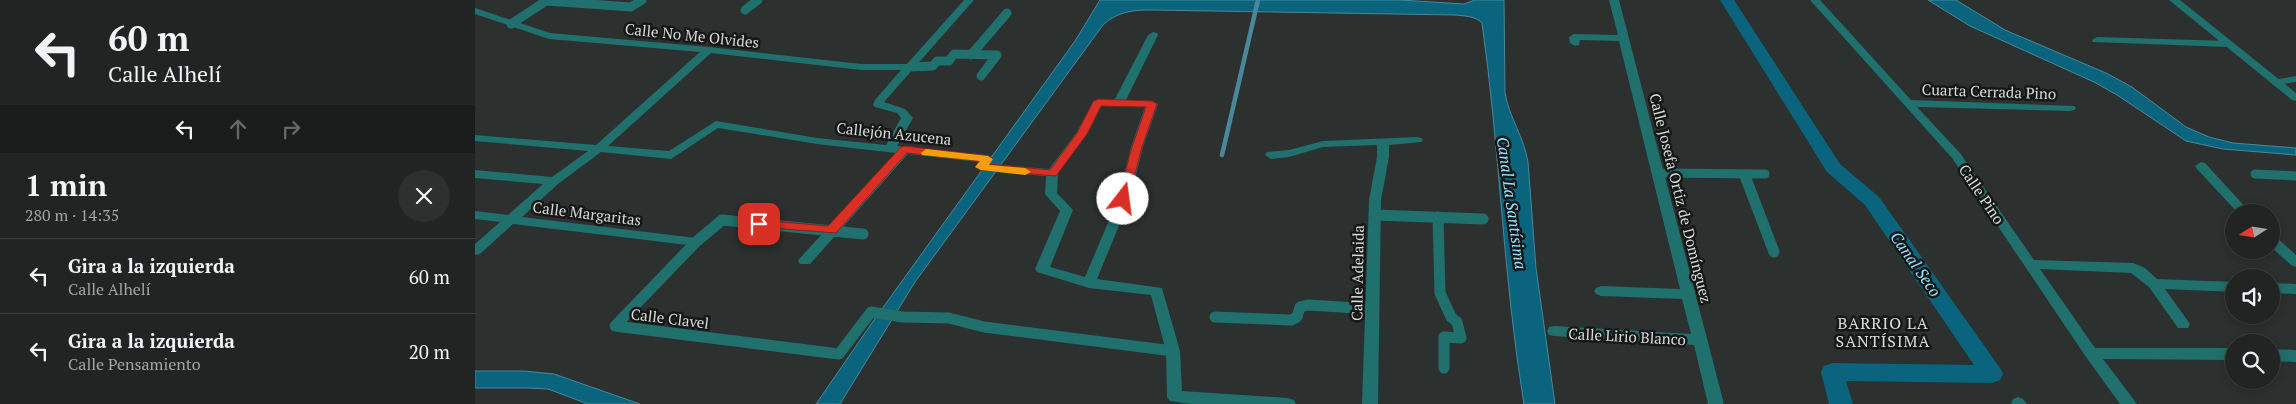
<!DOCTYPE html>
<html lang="es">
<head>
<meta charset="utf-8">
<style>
  body { margin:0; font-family:"PT Serif",serif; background:#2d302f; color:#f1f3f6; height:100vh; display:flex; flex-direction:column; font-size:19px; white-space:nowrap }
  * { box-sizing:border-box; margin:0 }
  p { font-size:16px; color:#a2a4a5 }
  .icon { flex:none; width:28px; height:28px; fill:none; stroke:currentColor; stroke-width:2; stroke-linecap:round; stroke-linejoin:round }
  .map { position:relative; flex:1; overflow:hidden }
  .drawer { display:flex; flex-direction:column; background:#212422; width:475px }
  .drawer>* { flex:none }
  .hud { background:#212422; color:#f1f3f6; overflow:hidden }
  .needle { width:32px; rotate:258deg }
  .tools { position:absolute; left:1750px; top:204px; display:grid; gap:10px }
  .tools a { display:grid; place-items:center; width:55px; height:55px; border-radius:50%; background:#212422; box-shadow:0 2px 12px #0003,0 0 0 1px #3e4140; font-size:25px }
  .pin { position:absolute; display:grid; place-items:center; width:42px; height:42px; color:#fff; margin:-21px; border-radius:10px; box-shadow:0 2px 8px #0006 }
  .me { position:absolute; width:55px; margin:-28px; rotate:15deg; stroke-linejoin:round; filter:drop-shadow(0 0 4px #0008) }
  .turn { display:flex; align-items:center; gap:18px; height:105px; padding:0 25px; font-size:22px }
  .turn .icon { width:65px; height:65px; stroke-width:2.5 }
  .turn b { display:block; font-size:35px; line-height:42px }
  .lanes { display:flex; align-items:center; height:48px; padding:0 25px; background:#0003; justify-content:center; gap:25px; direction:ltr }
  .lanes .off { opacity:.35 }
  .round { display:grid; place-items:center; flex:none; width:52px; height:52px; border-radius:26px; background:#2d302f }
  .headline { display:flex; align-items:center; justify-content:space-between; height:85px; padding:0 25px }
  h1 { font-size:30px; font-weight:700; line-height:38px }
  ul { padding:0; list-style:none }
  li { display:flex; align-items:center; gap:15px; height:75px; padding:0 25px; border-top:1px solid #3e4140 }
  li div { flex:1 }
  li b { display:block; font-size:19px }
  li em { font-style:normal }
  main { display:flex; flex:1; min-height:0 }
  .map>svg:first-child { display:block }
  .water { fill:#0b647e; stroke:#49889a }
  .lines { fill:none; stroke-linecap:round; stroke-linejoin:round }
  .stream { stroke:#49889a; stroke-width:4.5 }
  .canal { fill:#0b647e; fill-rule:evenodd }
  .service-far1 { stroke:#20706e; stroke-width:9 }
  .service { stroke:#20706e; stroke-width:11 }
  .minor { fill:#20706e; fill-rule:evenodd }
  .tertiary { fill:#20706e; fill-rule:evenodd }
  .route { fill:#d93025; stroke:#8d1f18 }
  .slow { fill:#f59e0b }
  .labels { text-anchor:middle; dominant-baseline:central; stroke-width:5; stroke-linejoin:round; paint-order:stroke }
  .street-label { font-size:15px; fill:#d9dcda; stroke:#161817 }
  .water-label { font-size:16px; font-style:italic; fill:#98e0fc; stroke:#161817 }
  .neighbourhood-label { font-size:16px; letter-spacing:1px; fill:#dbe0dd; stroke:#161817 }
</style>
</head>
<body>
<main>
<section class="drawer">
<div class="hud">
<div class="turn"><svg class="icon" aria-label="left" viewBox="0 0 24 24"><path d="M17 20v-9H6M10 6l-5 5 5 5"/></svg><div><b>60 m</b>Calle Alhelí</div></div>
<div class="lanes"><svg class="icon" aria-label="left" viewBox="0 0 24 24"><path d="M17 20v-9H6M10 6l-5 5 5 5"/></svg><svg class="icon off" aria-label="ahead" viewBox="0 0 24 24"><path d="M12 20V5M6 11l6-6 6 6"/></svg><svg class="icon off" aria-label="right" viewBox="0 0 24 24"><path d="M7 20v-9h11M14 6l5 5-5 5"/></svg></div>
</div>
<div class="headline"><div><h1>1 min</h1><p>280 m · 14:35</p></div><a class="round"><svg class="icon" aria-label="close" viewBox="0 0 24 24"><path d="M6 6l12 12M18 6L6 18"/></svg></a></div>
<ul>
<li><svg class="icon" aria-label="left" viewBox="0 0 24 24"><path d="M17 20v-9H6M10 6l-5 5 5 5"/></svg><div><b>Gira a la izquierda</b><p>Calle Alhelí</p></div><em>60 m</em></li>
<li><svg class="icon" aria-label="left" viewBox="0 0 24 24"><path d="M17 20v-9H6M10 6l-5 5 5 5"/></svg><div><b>Gira a la izquierda</b><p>Calle Pensamiento</p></div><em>20 m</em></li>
</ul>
</section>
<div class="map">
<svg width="1821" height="404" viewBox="0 0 1821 404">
  <rect width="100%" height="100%" fill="#2c302e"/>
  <path class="water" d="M625 0H925L989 4 1000 0H1029L1030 93C1034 117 1049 137 1053 162L1061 268 1080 404H1049C1028 278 1025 150 1007 23 1000 16 990 16 980 15L676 10C657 10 642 12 628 25L440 282 365 404H341L399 320 600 41Z
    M1453 0H1481L1530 30 1631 73 1657 87 1711 127 1734 137 1758 143 1821 148V155L1748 149 1711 141 1642 95 1619 82 1495 26Z
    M0 371H49L79 374 165 404H113L73 389 52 388H0Z"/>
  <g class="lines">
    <path class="stream" d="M747 155 783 0"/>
    <path class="canal" d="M1245 0H1259L1365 164 1404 197 1525 368 1528 374 1525 380 1517 383 1371 381 1378 404H1354L1346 372 1349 366 1357 363 1499 365 1390 205 1352 172Z"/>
    <path class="service-far1" d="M270 10 283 0
      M36 24 71 1 156 7 167 0
      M496 55 532 13
      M435 67 458 66 462 61H474L479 54 522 55 506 76
      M1183 173 1290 174
      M1269 174 1270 177
      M1780 174 1821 176"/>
    <path class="service" d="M1270 176 1299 252
      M900 215 1008 219
      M963 217 965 293 976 317 982 322 986 338 969 337V368
      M388 234 247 220 221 242 140 326 364 354 396 312 428 317 474 318 509 327 698 351
      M740 317 816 320 822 317 825 307 833 305 898 309"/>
    <path class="minor" d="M489 0H499L409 102 430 109 438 118 422 146 513 155 519 159 515 164 574 169 602 132 619 100 640 99 673 35 678 32 682 33 683 35 651 100 677 101 683 104 668 147 655 199 622 279 687 288 705 351 707 391 813 398 819 400 821 404H716L695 401 692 397 691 351 676 295 614 288 562 272 560 269 585 211 570 194 571 176 506 171 500 167 504 162 433 154 335 264H325L323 261 325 258 421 153 342 144 243 128 196 159 126 152 83 184 47 217 221 238 228 242 226 245 221 246 38 224 5 254 0 255V244L25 222 0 219V211L33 215 68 184 0 178V170L77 177 113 151 0 141V135L121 145 225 52 74 39 0 14V8L75 33 234 47 386 64H432ZM236 53 386 70H426L400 100 398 105 400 107 422 113 426 118 411 145 342 138 241 121 194 151 133 146ZM627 105 670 107 656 147 643 199 610 277 575 267 598 210 582 193 583 173 613 133Z
      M1134 0H1144L1249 404H1233L1219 345 1079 336 1074 335 1072 331 1074 327 1079 326 1216 334 1207 299 1126 296 1121 294 1119 291 1121 288 1126 286 1205 289 1144 41 1105 40 1104 45 1100 46 1095 43 1094 37 1099 34 1143 35Z
      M1335 0H1345L1436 100 1599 106 1601 108 1599 110 1595 111 1442 107 1485 153 1559 260 1658 263 1670 268 1682 279 1759 282V292L1690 289 1715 324 1713 328H1703L1674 287 1656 273 1565 269 1620 348H1759V360L1628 359 1662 404H1645L1611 357 1477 158Z
      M1622 37 1753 41 1758 44 1753 47 1618 42 1617 40Z
      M1821 76V82L1802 85 1797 82 1798 80Z
      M942 137 946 138 948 140 946 142 914 145V157L906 200 903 404H887L894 200 902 157V145L848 147 814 157 796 159 790 155 792 152 814 150 848 141Z
      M1726 162 1730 163 1775 212H1762L1722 169 1720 166Z
      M1796 236 1801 237 1821 255V267L1816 265 1796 247Z
      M1796 283 1821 284V294L1796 293Z
      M1796 349 1821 350V362L1796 361Z
      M1543 397 1548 399 1552 404H1536L1538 399Z"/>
    <path class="tertiary" d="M1694 0H1705L1821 93V101L1817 100Z"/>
  </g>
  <path class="route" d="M623 99 677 101 682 104 667 147 653 201H644L643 199 657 147 671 107 626 106 612 134 581 176 506 170 500 167 505 161 432 153 361 233 284 227 278 224 284 220 353 226 426 147 430 146 513 156 518 159 514 164 575 170 602 133 618 102Z"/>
  <path class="slow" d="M451 149 513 156 518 159 514 165 550 168 556 172 550 175 506 170 500 167 505 161 447 155 446 153Z"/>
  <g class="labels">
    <g class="street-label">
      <text transform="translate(217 35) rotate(6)">Calle No Me Olvides</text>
      <text transform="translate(1514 91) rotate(2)">Cuarta Cerrada Pino</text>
      <text transform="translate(419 133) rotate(6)">Callejón Azucena</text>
      <text transform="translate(1507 194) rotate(56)">Calle Pino</text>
      <text transform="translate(1206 198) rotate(76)">Calle Josefa Ortiz de Domínguez</text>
      <text transform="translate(112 213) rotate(7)">Calle Margaritas</text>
      <text transform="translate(882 273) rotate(-89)">Calle Adelaida</text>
      <text transform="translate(195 318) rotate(7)">Calle Clavel</text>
      <text transform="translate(1152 336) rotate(3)">Calle Lirio Blanco</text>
    </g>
    <g class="water-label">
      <text transform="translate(1037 203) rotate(82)">Canal La Santísima</text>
      <text transform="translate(1441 264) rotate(55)">Canal Seco</text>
    </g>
    <g class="neighbourhood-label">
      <text x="1408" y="323">BARRIO LA<tspan x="1408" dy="18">SANTÍSIMA</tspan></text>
    </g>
  </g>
</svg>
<div class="tools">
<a><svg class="needle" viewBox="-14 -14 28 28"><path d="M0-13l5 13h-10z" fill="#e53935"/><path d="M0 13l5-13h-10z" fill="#a2a4a5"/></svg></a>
<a><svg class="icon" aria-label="sound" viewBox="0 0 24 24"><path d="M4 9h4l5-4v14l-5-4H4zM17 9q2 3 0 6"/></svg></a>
<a><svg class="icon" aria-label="search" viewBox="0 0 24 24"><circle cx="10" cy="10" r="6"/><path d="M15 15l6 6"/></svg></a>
</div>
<div class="pin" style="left:284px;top:224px;background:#d93025"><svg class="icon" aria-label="arrive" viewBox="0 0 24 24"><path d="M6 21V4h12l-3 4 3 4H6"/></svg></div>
<svg class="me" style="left:648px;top:199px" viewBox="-20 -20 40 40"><circle r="19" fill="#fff"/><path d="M0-13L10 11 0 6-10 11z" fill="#d93025"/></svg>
</div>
</main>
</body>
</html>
